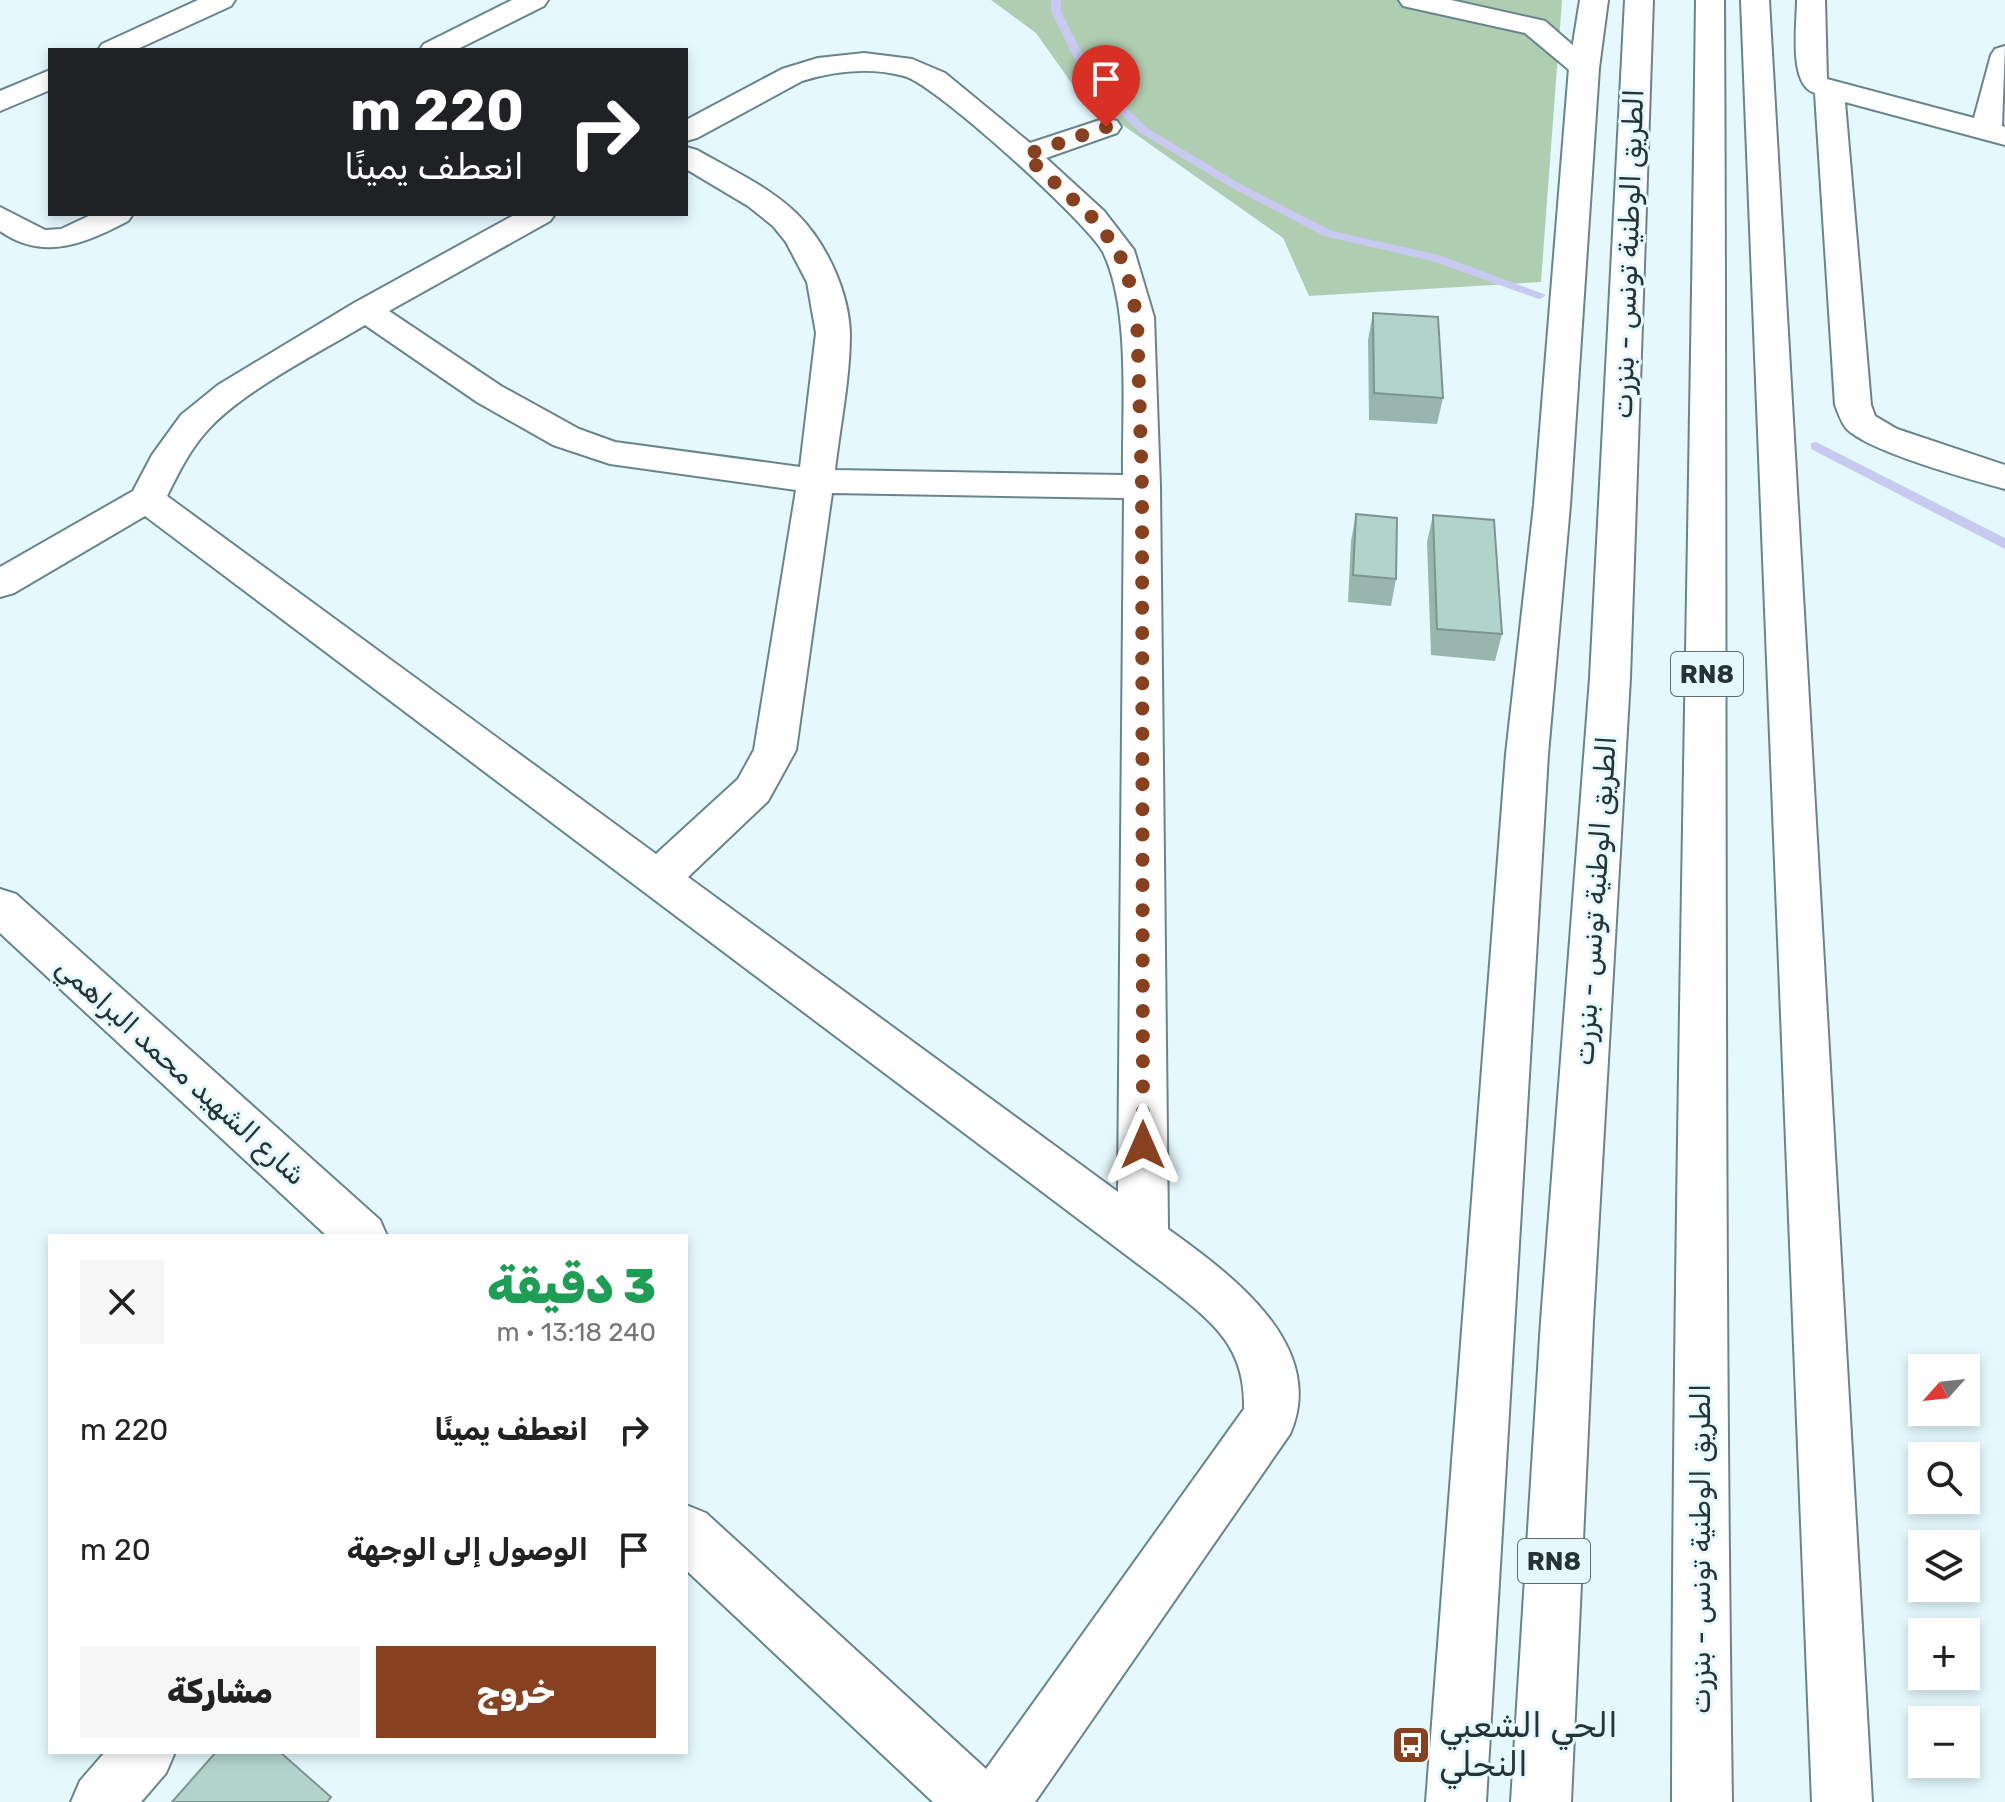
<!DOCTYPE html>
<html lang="ar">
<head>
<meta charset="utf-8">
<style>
  body { margin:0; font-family:Rubik,"Noto Naskh Arabic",sans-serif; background:#f6f6f6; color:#222; direction:rtl; height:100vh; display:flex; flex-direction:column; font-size:30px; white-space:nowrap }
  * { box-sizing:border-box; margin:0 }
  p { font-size:26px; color:#767676 }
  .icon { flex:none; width:44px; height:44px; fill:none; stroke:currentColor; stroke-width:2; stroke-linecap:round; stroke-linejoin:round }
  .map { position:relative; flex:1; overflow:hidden; direction:ltr }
  .details { position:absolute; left:48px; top:1234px; width:640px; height:520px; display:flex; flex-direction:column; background:#fff; border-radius:0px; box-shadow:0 4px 12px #0003; direction:rtl }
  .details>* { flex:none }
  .guide { position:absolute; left:48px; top:48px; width:640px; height:168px; border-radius:0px; box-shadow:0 4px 12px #0003; direction:rtl; background:#202124; color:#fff; overflow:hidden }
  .needle { width:52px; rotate:243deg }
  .tools { position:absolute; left:1908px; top:1354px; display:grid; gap:16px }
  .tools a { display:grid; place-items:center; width:72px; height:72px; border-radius:0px; background:#fff; box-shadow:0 4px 12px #0003; font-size:40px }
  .pin { position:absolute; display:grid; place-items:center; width:68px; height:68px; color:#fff; margin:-82px -34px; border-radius:50% 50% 50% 0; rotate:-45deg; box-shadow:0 0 8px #0007 }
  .pin .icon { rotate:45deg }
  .me { position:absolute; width:88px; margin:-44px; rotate:0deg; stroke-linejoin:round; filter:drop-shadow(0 0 6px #0008) }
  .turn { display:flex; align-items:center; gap:28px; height:168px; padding:0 32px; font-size:36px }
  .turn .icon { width:104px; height:104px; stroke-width:2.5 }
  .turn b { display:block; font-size:56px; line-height:68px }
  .round { display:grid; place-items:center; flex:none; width:84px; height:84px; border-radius:0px; background:#f6f6f6 }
  .overview { display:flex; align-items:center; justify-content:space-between; height:136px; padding:0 32px }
  h1 { font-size:48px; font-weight:800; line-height:60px; color:#1e9e55 }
  .cta { display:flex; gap:16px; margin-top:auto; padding:16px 32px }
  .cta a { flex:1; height:92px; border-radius:0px; background:#88411e; color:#fff; font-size:32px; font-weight:800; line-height:92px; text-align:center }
  .cta a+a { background:#f6f6f6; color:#222 }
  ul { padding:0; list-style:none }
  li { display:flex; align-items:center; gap:24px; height:120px; padding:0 32px }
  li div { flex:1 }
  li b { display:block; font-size:30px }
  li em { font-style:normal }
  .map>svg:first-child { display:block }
  .green { fill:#afcdb1 }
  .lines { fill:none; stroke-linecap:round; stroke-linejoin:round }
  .stream { fill:#c8c9f1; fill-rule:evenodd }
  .street-casing { stroke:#68858d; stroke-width:4 }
  .secondary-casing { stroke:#68858d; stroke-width:4 }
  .highway-casing { stroke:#68858d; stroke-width:4 }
  .street { fill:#fff; fill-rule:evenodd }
  .secondary { fill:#fff; fill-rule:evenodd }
  .highway { fill:#fff; fill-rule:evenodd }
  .wall { fill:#99b5af }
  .building { fill:#b2d3cc; stroke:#7d948f; stroke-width:2 }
  .route { stroke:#88411e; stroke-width:14; stroke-dasharray:0 25.2 }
  .labels { text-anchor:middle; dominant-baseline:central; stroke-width:6; stroke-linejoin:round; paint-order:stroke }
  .shield { fill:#e4f8fd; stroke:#5f6e72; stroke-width:2 }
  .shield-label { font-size:26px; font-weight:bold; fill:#263336 }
  .street-label { font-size:28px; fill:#263336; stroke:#e4f8fd }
  .near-poi-label { font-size:34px; fill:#263336; stroke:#e4f8fd; text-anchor:start }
</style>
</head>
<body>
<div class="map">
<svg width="2005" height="1802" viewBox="0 0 2005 1802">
  <rect width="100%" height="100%" fill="#e4f8fd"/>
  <path class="green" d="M991 0H1562L1541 282 1309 296 1283 238 1080 95 1036 33Z"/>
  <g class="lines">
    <path class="stream" d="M1051 0H1061V11L1092 73 1147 128 1242 185 1332 231 1439 255 1546 295 1540 299 1536 298 1432 261 1324 236 1234 189 1139 132 1083 76 1051 11Z
      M1816 442 2005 538V549L1811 449V443Z"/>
    <defs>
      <path id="street" d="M198 0H235L231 6 135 50H98L102 44Z
        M512 0H548L544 6 456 50H420L424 44Z
        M1399 0H1451L1545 21 1599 68 1594 74 1584 77 1574 74 1525 33 1403 6Z
        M1797 0H1825L1827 79 1974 118 1991 55 1995 49 2005 46 2002 126 2005 127V145L1845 102 1871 405 1875 416 1897 429 2005 465V489C1972 480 1866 451 1846 428 1841 422 1838 412 1835 405L1815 93C1788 86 1797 24 1797 0Z
        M864 53 912 59 945 73 1030 143 1106 118 1117 121 1121 127 1117 133 1046 158 1104 211 1134 250 1154 317 1160 487 1168 1229C1229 1273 1329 1345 1290 1434L1035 1802H933L686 1570V1505L706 1513 986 1769 1244 1409C1246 1344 1210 1320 1162 1282L145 516 14 593 0 597V567L133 491 152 455 181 415 218 385 354 303 516 214H555L550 221 389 311 501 386 579 429 615 442 800 467 816 333 807 282 786 242 773 226 748 206 686 169V147L697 150C730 169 768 186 796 213 826 242 849 292 850 334 850 379 840 426 835 470L1123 475C1122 411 1131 309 1103 252 1088 223 934 83 904 76 871 67 834 71 802 81L697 138 686 141V120L782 69 818 58ZM365 325 477 402 553 445 610 464 796 490 754 750 738 779 656 854 167 496C178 474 189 451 206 432 242 391 317 354 365 325ZM832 493 1124 498 1118 1192 688 877 768 801 796 750Z
        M50 70V90L0 111V91Z
        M0 207 45 230 61 229 93 214H133L128 221C86 243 44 262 0 231Z
        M0 889 16 894 380 1220 387 1236H327L0 933Z
        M105 1752H175L166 1773 141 1802H71L80 1781Z"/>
      <path id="secondary" d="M1580 0H1608L1599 68 1570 505 1548 754 1486 1802H1426L1506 754 1534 505 1569 68Z
        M1741 0H1769L1872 1802H1812Z"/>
      <path id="highway" d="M1625 0H1653L1630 678 1593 1321 1571 1802H1511L1541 1321 1590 678Z
        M1696 0H1724C1727 601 1723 1201 1732 1802H1672C1673 1201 1689 601 1696 0Z"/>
    </defs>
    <use href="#street" class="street-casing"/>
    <use href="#secondary" class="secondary-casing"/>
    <use href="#highway" class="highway-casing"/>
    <use href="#street" class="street"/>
    <use href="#secondary" class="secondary"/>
    <use href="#highway" class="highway"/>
  </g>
  <path class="wall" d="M1373 313 1443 398 1437 424 1369 420 1368 340Z
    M1356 514 1396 579 1391 606 1348 602 1351 541Z
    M1433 515 1502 634 1495 661 1431 655 1427 542Z"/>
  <path class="building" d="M1373 313 1438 317 1443 398 1374 393Z
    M1356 514 1397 518 1396 579 1353 575Z
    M1433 515 1494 520 1502 634 1437 629Z
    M216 1752H280L331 1797 327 1802H172Z"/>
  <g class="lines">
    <path class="route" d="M1106 127 1025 155 1093 218 1118 250 1129 281 1137 317 1142 487 1143 1145"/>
  </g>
  <defs>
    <symbol id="bus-square" viewBox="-11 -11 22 22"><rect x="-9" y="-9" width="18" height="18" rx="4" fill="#88411e" stroke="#e4f8fd"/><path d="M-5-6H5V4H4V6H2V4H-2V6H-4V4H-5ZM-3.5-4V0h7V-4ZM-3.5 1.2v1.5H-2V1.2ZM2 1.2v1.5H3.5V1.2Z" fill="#fff"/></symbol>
  </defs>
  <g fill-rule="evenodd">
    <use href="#bus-square" x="1389" y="1723" width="44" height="44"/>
  </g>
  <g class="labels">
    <g class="shield">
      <rect x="1671" y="652" width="72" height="44" rx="6"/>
      <rect x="1518" y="1539" width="72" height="44" rx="6"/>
    </g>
    <g class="shield-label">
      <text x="1707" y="674">RN8</text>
      <text x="1554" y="1561">RN8</text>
    </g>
    <g class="street-label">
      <text transform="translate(1628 254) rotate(-88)">الطريق الوطنية تونس - بنزرت</text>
      <text transform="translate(1595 901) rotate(-86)">الطريق الوطنية تونس - بنزرت</text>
      <text transform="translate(181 1071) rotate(42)">شارع الشهيد محمد البراهمي</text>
      <text transform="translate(1700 1549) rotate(-90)">الطريق الوطنية تونس - بنزرت</text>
    </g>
    <g class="near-poi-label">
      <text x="1439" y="1725">الحي الشعبي<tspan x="1439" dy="39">النحلي</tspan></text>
    </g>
  </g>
</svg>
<div class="tools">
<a><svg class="needle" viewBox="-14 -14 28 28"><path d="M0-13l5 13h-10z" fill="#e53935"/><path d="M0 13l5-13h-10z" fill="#767676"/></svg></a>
<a><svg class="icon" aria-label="search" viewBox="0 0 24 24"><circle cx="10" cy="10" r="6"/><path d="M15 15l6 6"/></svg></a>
<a><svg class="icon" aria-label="layers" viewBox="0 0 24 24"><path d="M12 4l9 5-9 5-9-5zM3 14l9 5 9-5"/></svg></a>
<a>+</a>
<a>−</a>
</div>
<div class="pin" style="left:1106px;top:127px;background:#d93025"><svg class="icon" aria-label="arrive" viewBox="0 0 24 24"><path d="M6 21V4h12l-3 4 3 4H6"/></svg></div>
<svg class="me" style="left:1143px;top:1145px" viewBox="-20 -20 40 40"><path d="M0-17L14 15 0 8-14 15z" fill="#88411e" stroke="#fff" stroke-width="4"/></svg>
<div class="guide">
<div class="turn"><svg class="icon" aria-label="right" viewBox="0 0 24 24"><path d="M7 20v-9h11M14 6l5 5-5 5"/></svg><div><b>220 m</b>انعطف يمينًا</div></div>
</div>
<section class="details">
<div class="overview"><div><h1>3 دقيقة</h1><p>240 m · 13:18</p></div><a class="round"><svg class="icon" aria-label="close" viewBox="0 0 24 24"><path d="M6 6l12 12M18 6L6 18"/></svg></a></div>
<ul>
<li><svg class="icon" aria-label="right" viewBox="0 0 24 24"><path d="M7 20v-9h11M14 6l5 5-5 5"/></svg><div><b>انعطف يمينًا</b></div><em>220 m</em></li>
<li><svg class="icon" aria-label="arrive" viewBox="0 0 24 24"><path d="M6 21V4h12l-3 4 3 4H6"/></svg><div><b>الوصول إلى الوجهة</b></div><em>20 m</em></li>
</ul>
<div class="cta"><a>خروج</a><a>مشاركة</a></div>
</section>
</div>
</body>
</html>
